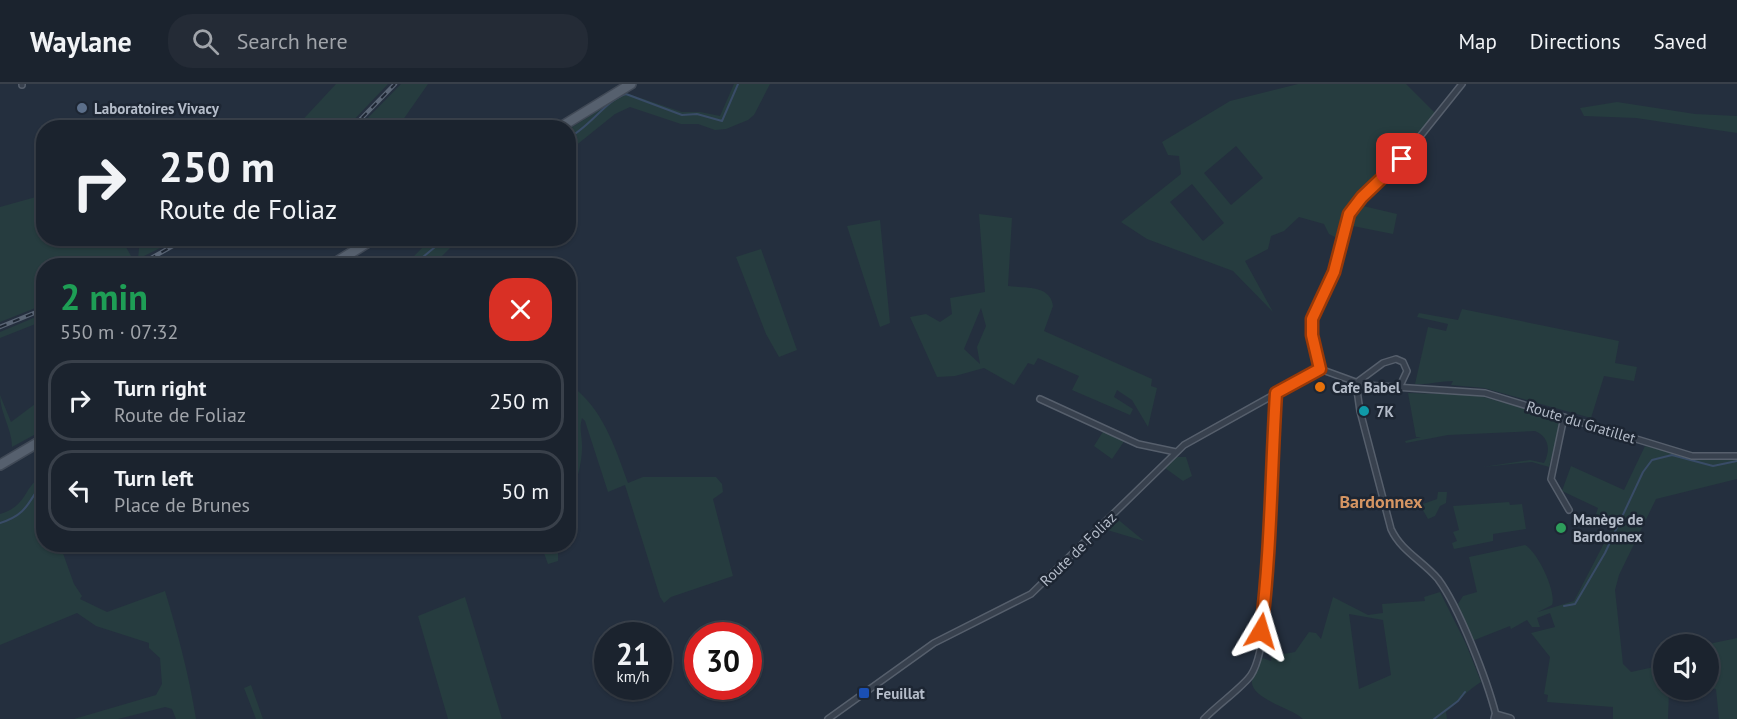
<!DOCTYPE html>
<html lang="en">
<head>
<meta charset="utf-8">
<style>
  body { margin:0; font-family:"PT Sans",sans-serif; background:#242b36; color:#f1f3f6; height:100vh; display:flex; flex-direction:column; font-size:22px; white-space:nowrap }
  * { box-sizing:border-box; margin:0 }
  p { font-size:20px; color:#a0a4aa }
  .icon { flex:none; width:33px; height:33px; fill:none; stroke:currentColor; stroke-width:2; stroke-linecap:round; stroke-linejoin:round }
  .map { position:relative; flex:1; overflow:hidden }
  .side { position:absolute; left:36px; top:174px; width:540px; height:294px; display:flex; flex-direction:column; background:#1b232e; border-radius:24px; box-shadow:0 2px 4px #0004,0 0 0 2px #39404a }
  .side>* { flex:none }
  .banner { position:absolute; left:36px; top:36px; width:540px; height:126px; border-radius:24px; box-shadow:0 2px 4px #0004,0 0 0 2px #39404a; background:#1b232e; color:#f1f3f6; overflow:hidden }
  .fabs { position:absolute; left:1653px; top:550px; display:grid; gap:12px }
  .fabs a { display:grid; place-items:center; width:66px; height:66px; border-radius:50%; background:#1b232e; box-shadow:0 2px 4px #0004,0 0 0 2px #39404a; font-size:30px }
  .speed { position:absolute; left:594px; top:538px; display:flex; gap:12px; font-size:30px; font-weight:700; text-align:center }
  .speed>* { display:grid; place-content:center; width:78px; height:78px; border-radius:50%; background:#1b232e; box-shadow:0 2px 4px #0004,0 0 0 2px #39404a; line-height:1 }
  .speed small { font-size:15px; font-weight:400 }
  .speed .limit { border:9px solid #d22; background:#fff; color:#111 }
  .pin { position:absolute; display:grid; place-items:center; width:51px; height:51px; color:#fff; margin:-26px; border-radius:12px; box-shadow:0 3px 9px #0006 }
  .me { position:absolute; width:66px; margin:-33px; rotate:7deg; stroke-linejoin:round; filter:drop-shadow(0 0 4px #0008) }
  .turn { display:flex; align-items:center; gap:21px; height:126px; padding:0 24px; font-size:27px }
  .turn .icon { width:78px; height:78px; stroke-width:2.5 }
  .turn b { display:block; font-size:42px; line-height:51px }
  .round { display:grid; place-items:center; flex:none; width:63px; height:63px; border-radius:24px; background:#242b36 }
  .summary { display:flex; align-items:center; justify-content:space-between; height:102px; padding:0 24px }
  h1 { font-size:36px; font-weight:800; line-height:45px; color:#1e9e55 }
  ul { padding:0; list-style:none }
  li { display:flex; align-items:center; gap:18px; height:81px; margin:0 12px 9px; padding:0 12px; border:3px solid #39404a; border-radius:24px }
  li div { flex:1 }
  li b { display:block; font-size:22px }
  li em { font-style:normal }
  header { display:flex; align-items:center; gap:36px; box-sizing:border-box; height:84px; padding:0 30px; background:#1b232e; border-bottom:2px solid #39404a }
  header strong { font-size:28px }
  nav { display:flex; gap:33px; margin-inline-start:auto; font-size:21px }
  .search { width:420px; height:54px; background:#242b36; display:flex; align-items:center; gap:15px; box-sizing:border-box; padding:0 21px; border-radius:24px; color:#a0a4aa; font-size:22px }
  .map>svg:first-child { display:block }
  .green { fill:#263c3f; fill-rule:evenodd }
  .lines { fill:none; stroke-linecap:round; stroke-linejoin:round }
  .stream { stroke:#394c67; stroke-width:2 }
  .minor-casing { stroke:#565f6c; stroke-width:8 }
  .tertiary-casing { stroke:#565f6c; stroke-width:10 }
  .primary-casing { stroke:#414a57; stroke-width:12 }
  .minor { stroke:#38414e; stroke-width:5 }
  .tertiary { stroke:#38414e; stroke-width:7 }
  .primary { stroke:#56606e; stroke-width:9 }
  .rail-casing { stroke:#5a6575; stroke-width:4.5 }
  .rail { stroke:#1d2633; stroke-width:2; stroke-dasharray:7; stroke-linecap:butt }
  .route-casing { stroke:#983908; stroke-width:15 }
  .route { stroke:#ea580c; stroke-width:10 }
  .service-dot { fill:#5c6f8a; stroke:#1d2633; stroke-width:2 }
  .food-dot { fill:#e8710a; stroke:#1d2633; stroke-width:2 }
  .culture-dot { fill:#0f9aa8; stroke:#1d2633; stroke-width:2 }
  .leisure-dot { fill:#2e9e5b; stroke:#1d2633; stroke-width:2 }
  .transit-dot { fill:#1a4fb4; stroke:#1d2633; stroke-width:2 }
  .labels { text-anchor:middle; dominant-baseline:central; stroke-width:5; stroke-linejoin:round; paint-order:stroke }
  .poi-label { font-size:15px; font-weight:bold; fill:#b4bcc9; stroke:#1d2633; text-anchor:start }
  .street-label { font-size:15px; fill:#b4bcc9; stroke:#1d2633 }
  .quarter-label { font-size:18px; font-weight:bold; fill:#d59563; stroke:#1d2633 }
</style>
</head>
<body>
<header>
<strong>Waylane</strong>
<div class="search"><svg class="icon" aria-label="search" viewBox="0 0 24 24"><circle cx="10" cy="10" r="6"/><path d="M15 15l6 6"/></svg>Search here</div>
<nav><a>Map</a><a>Directions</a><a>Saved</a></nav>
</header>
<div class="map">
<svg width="1737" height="635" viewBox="0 0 1737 635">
  <rect width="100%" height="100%" fill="#242f3e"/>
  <path class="green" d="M336 0H388L347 43H296Z
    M401 0H428L398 43H359Z
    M734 0H770L754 31 748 36 726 45 715 46 698 40H681L630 23 615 30 569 67V45L626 9 682 28H700L720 32Z
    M1298 0H1406L1435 29 1401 72 1353 118 1339 155 1329 150 1324 140 1299 133 1284 147 1271 152 1268 165 1245 177 1273 228 1233 187 1147 155 1121 138 1181 90 1179 72 1168 71 1162 58 1230 17ZM1236 62 1263 94 1231 121 1204 89ZM1192 100 1224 139 1203 157 1170 118Z
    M1617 18 1695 30 1737 32V49L1636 34 1584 32 1580 24Z
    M43 111 44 154 131 155 126 156V163L131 172 118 179 119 181 44 182 43 221 0 238V123Z
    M1359 121 1397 130 1393 150 1348 141Z
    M979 130 1012 134 1008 202C1025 204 1051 201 1053 222L1044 247 1152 295 1151 302 1157 304 1148 343 1132 316 1117 306 1114 313 1133 325 1130 331 1072 306 1079 292 1038 274 1034 281 1028 279 1014 301 984 284 955 292 937 293 910 233 926 230 940 238 952 230 950 214 985 208ZM981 224 986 242 977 263 980 280 964 265Z
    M880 136 890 239 880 243 847 142Z
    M154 155H178L138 175 139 164Z
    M416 155H459L433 181H405L423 163Z
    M761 165 797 266 779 273 766 250 736 173Z
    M1462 225 1619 257 1615 279 1637 283 1634 297 1604 292 1591 334 1484 304 1451 301 1453 297C1440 297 1428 301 1415 300L1428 243 1446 247 1448 240 1417 233 1419 229 1458 236Z
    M43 230V237L0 254V248Z
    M578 307C605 331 616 366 628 399L643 393H716L722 400 723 408 713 415 733 492 671 513 664 519 660 513 625 401 608 408 585 337 582 334C579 345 582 352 582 362 582 381 577 397 569 413V319Z
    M1408 309 1477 311 1556 334 1560 340 1549 383 1532 378 1483 383 1530 376 1544 379C1551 366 1549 353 1535 347L1448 351 1406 359 1405 357 1421 353H1416Z
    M0 311 11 338 43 314V346L12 363C12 345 0 329 0 311Z
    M1104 346 1125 356 1112 375 1094 362Z
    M1645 362 1705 376H1737V395L1656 415 1619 491 1615 506 1623 580 1631 588 1663 581 1664 606H1669L1668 635H1613V623L1547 618 1548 611 1544 610 1550 573 1531 549 1555 543 1550 529 1537 534 1540 543H1532L1527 536 1511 545 1510 542 1472 557 1458 520 1463 512 1477 508 1469 473 1525 461C1537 467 1557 508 1552 521L1538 528 1574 517 1613 442 1596 430 1598 424 1562 407 1571 382 1624 406Z
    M1176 373H1186L1192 392 1183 397 1165 384Z
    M43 391 44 460 60 461 74 500 82 512 80 515 107 528 165 507C178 550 189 591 196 635H176L172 625 165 623 118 635H74L156 611 162 600 160 574 149 564V559L96 542 77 529 0 561V430C29 421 22 404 43 391Z
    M1438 408H1447L1446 419 1440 422 1435 432 1428 435 1420 421 1437 415Z
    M1509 418 1510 421 1522 420 1526 445 1493 450V457L1454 465 1452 459 1457 457 1453 448 1459 446 1453 422Z
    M1115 433 1144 457 1104 445Z
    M541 461H558V477L548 480Z
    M1440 508 1466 560 1481 598C1467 606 1459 618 1446 628L1447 635H1303C1293 624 1249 615 1252 596 1253 590 1258 580 1260 573L1271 577 1272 572 1295 568 1309 548 1316 549 1321 555 1333 513 1368 531 1383 529 1382 520 1425 517 1424 513ZM1349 530 1383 536 1391 591 1359 605Z
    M465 513 502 635H448L418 532Z
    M1737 554V635H1719L1716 605 1709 604 1708 561H1704Z
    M251 601 263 635H256L244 604Z"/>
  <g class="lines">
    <path class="stream" d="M568 54C589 44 606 16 626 10L682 31 697 30 722 37 738 0
      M412 182 446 154
      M0 439C28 430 28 418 44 396
      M1564 522 1575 520 1605 469 1643 388 1652 376 1672 371 1713 382 1737 377
      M1434 635 1458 617 1465 608"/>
    <defs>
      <path id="minor" d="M22 0V1
        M1320 285 1364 301 1485 309 1692 372H1737
        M1320 285 1312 251V235L1332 195 1349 130 1362 113 1402 75 1462 0
        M1356 299 1360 327 1391 445C1401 467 1423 477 1438 495 1459 523 1487 596 1496 631
        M1356 299 1383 279 1396 275 1403 278 1407 287 1399 304
        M1040 315 1138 360 1176 368
        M1564 333 1551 395 1569 426
        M828 635 934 559 1031 510 1184 361 1320 285
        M1204 635C1216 622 1243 603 1251 591 1270 562 1268 461 1270 424 1271 385 1273 347 1276 309"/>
      <path id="tertiary" d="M1495 635 1496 631 1510 635"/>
      <path id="primary" d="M559 44 631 0
        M330 182 375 154
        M0 381 44 355"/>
    </defs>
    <use href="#minor" class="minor-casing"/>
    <use href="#tertiary" class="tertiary-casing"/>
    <use href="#primary" class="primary-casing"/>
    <use href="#minor" class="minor"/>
    <use href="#tertiary" class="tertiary"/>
    <use href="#primary" class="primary"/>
    <defs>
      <path id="rail" d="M352 44 395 0
        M137 182 187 154
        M0 243 44 225"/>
    </defs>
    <use href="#rail" class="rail-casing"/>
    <use href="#rail" class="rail"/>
  </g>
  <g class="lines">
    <defs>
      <path id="route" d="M1261 547C1271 468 1271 389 1276 309L1320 285 1312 251V235L1334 188 1349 130 1362 113 1402 75"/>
    </defs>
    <use href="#route" class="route-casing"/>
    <use href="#route" class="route"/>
  </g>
  <circle class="service-dot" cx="82" cy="24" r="6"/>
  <circle class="food-dot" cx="1320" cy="303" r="6"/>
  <circle class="culture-dot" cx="1364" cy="327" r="6"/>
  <circle class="leisure-dot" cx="1561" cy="444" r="6"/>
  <rect class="transit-dot" x="858" y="603" width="12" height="12" rx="3"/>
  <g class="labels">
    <g class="poi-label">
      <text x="94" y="24">Laboratoires Vivacy</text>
      <text x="1332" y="303">Cafe Babel</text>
      <text x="1376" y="327">7K</text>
      <text x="1573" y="435">Manège de<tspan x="1573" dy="17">Bardonnex</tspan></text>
      <text x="876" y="609">Feuillat</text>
    </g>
    <g class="street-label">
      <text transform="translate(1581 338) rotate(17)">Route du Gratillet</text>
      <text transform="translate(1078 465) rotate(-44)">Route de Foliaz</text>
    </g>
    <g class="quarter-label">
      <text x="1381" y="417">Bardonnex</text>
    </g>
  </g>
</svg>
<div class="fabs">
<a><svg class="icon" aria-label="sound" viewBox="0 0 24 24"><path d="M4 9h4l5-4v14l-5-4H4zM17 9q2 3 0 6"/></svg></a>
</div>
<div class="speed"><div>21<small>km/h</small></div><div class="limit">30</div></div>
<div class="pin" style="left:1402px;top:75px;background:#d93025"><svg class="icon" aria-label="arrive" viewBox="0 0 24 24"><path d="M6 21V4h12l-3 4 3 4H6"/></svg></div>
<svg class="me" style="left:1261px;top:547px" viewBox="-20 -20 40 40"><path d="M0-17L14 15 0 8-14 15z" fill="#ea580c" stroke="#fff" stroke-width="4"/></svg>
<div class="banner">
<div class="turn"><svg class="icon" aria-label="right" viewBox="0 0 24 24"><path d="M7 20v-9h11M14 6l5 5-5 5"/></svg><div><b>250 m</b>Route de Foliaz</div></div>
</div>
<section class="side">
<div class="summary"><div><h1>2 min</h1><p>550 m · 07:32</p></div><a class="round" style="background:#d93025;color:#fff"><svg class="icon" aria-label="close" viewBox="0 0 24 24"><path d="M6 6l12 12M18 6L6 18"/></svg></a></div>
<ul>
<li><svg class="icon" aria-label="right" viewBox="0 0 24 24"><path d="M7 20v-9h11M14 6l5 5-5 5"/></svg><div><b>Turn right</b><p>Route de Foliaz</p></div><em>250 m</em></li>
<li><svg class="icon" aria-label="left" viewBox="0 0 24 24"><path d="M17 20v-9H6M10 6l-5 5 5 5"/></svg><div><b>Turn left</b><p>Place de Brunes</p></div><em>50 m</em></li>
</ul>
</section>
</div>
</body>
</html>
